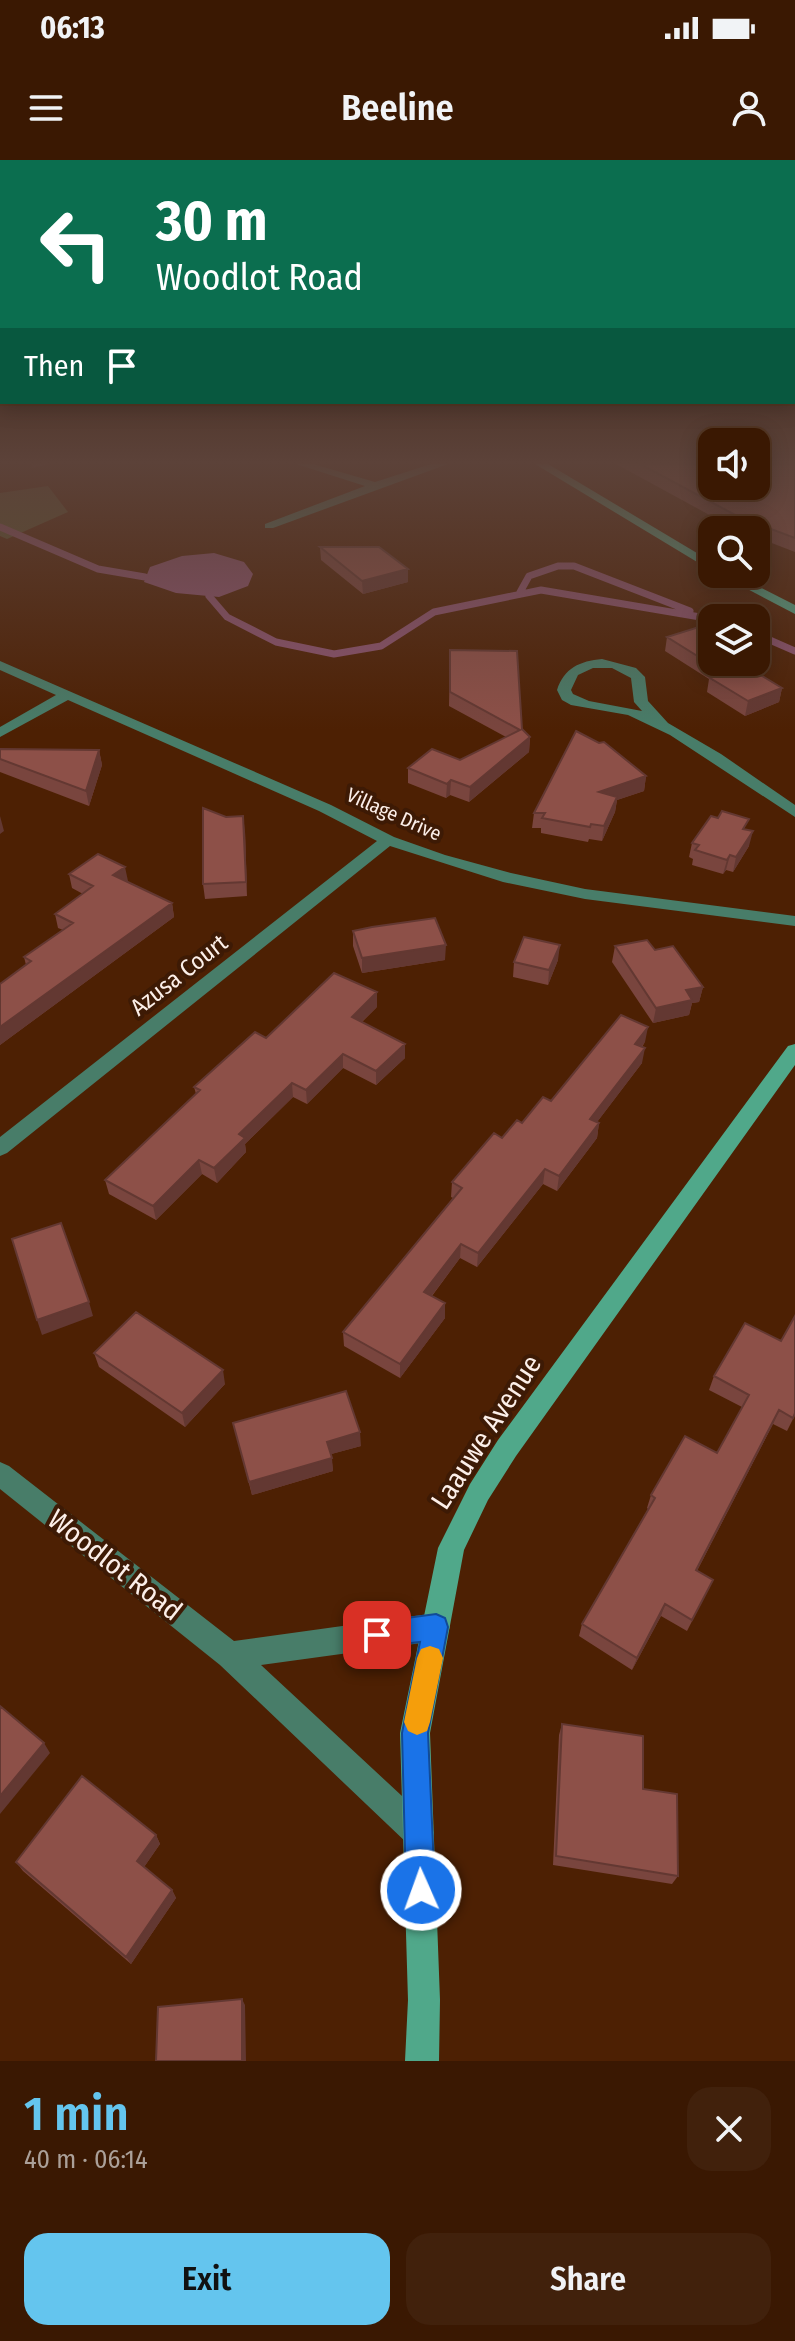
<!DOCTYPE html>
<html lang="en">
<head>
<meta charset="utf-8">
<style>
  body { margin:0; font-family:"Fira Sans Condensed",sans-serif; background:#41210c; color:#f1f3f6; height:100vh; display:flex; flex-direction:column; font-size:30px; white-space:nowrap }
  * { box-sizing:border-box; margin:0 }
  p { font-size:26px; color:#aba099 }
  .icon { flex:none; width:44px; height:44px; fill:none; stroke:currentColor; stroke-width:2; stroke-linecap:round; stroke-linejoin:round }
  .map { position:relative; height:1901px; overflow:hidden }
  .panel { display:flex; flex-direction:column; background:#3a1802; flex:1 }
  .panel>* { flex:none }
  .guide { position:absolute; left:0px; top:0px; width:796px; height:244px; box-shadow:0 4px 20px #0003,0 0 0 2px #543724; background:#0b6e4f; color:#fff; overflow:hidden }
  .fabs { position:absolute; left:698px; top:268px; display:grid; gap:16px }
  .fabs a { display:grid; place-items:center; width:72px; height:72px; border-radius:16px; background:#3a1802; box-shadow:0 4px 20px #0003,0 0 0 2px #543724; font-size:40px }
  .pin { position:absolute; display:grid; place-items:center; width:68px; height:68px; color:#fff; margin:-34px; border-radius:16px; box-shadow:0 4px 12px #0006 }
  .me { position:absolute; width:88px; margin:-44px; rotate:358deg; stroke-linejoin:round; filter:drop-shadow(0 0 6px #0008) }
  .turn { display:flex; align-items:center; gap:28px; height:168px; padding:0 24px; font-size:36px }
  .turn .icon { width:104px; height:104px; stroke-width:2.5 }
  .turn b { display:block; font-size:56px; line-height:68px }
  .then { display:flex; align-items:center; height:76px; padding:0 24px; background:#0003; gap:16px; font-size:30px }
  .round { display:grid; place-items:center; flex:none; width:84px; height:84px; border-radius:24px; background:#41210c }
  .headline { display:flex; align-items:center; justify-content:space-between; height:136px; padding:0 24px }
  h1 { font-size:48px; font-weight:600; line-height:60px; color:#64c5ee }
  .button { display:flex; gap:16px; margin-top:auto; padding:16px 24px }
  .button a { flex:1; height:92px; border-radius:24px; background:#64c5ee; color:#111; font-size:32px; font-weight:600; line-height:92px; text-align:center }
  .button a+a { background:#41210c; color:#f1f3f6 }
  .status { display:flex; justify-content:space-between; align-items:center; height:56px; padding:0 40px; background:#3a1802; direction:ltr }
  .status svg { height:22px; fill:currentColor }
  header { display:flex; justify-content:space-between; align-items:center; height:104px; padding:0 24px; background:#3a1802; font-size:36px; font-weight:600 }
  .map>svg:first-child { display:block }
  .green { fill:#56562f }
  .water { fill:#8c5471 }
  .lines { fill:none; stroke-linecap:round; stroke-linejoin:round }
  .stream { stroke:#8c5471; stroke-width:7 }
  .street { fill:#487d69; fill-rule:evenodd }
  .secondary { fill:#50a88a; fill-rule:evenodd }
  .wall { fill:#79453e }
  .shaded-wall { fill:#633832 }
  .building { fill:#8d5048; stroke:#633832; stroke-width:2 }
  .route { fill:#1a73e8; stroke:#114b97; stroke-width:2 }
  .slow { fill:#f59e0b }
  .labels { text-anchor:middle; dominant-baseline:central; stroke-width:8; stroke-linejoin:round; paint-order:stroke }
  .far-street-label { font-size:20px; fill:#fcefe9; stroke:#3d1a05 }
  .street-label { font-size:24px; fill:#fcefe9; stroke:#3d1a05 }
  .near-street-label { font-size:28px; fill:#fcefe9; stroke:#3d1a05 }
</style>
</head>
<body>
<div class="status"><b>06:13</b><svg viewBox="0 0 49 12"><path d="M0 12V9h3v3zM5 12V6h3v6zM10 12V3h3v9zM15 12V0h3v12zM26 1h20v11H26zM47 4h2v5h-2z"/></svg></div>
<header><svg class="icon" aria-label="menu" viewBox="0 0 24 24"><path d="M4 6h16M4 12h16M4 18h16"/></svg>Beeline<svg class="icon" aria-label="person" viewBox="0 0 24 24"><circle cx="12" cy="8" r="4"/><path d="M4 21q1-7 8-7t8 7"/></svg></header>
<div class="map">
<svg width="795" height="1901" viewBox="0 0 795 1901">
  <rect width="100%" height="100%" fill="#4d2003"/>
  <path class="green" d="M48 326 68 352 7 379 0 376V333Z"/>
  <path class="water" d="M214 393 244 402 253 414 248 426 219 437 176 433 144 422 150 407 182 396Z"/>
  <g class="lines">
    <path class="stream" d="M0 367 98 409 145 417
      M519 434 529 416 558 406H574L690 451
      M209 436 227 457 276 482 334 494 381 486 434 452 541 430 712 459
      M756 474 795 491"/>
    <path class="street" d="M296 304H313L375 322 431 304H448L273 368H265V364L365 326Z
      M602 499 636 508 645 517 648 541 668 563 721 594 795 645V657L670 575 628 555 571 545 562 540 557 530C564 508 580 501 602 499ZM593 508H612L631 518 634 542 642 551 589 541 573 534 571 530 578 515Z
      M0 501 331 645 394 677 445 695 511 713 585 729 795 756V766L585 739 503 722 390 686 7 993 0 996V977L377 681 319 651 68 540 0 577V567L56 535 0 510Z
      M0 1302 9 1306 234 1481 436 1453 446 1457 450 1467 446 1477 436 1481 261 1505 430 1662 434 1673 430 1684 419 1688 408 1684 220 1505 0 1329Z"/>
    <path class="secondary" d="M535 304H548L712 402V411Z
      M719 414H734L795 445V454Z
      M795 884V905L516 1296 488 1340 464 1390 430 1573 440 1840 439 1901H405L408 1840 400 1573 438 1388 470 1324 498 1280 788 886Z"/>
  </g>
  <path class="wall" d="M616 304H795V392L756 377V370H737Z
    M320 387 408 409V422L363 434 321 400Z
    M667 477 712 502H749L748 508 782 528 779 542 745 556 707 532 709 519 665 491Z
    M450 490 530 577 529 592 469 642 450 635 446 638 408 623V608L460 600 506 577 449 546Z
    M0 589 99 590 102 605 89 646 0 612Z
    M646 616 644 631 617 640 615 652 602 681 589 679 588 682 541 673V668H532L534 653Z
    M746 670 749 686 733 712 726 710 723 714 692 705 693 699 689 697 692 683Z
    M245 671 247 736 205 739 203 724Z
    M69 714 128 721 127 722 172 743 174 757 0 885V824L26 805 24 797 63 770 58 768 55 754 83 734 72 728Z
    M353 771 445 800 362 813 353 786Z
    M615 786 655 790 703 827 699 842 692 843 689 855 653 863 612 802Z
    M558 800 548 825 513 817 514 802Z
    M377 847 362 862 405 884V898L376 925 343 908 307 944 293 937 245 984 246 992 217 1023 202 1014 156 1060 109 1034 105 1020 196 934 194 927 266 878Z
    M645 882 642 887V903L597 962 599 963 597 978 557 1031 543 1024 477 1107 460 1098 432 1136 445 1143V1158L400 1218 344 1186 343 1172 453 1038 451 1037 452 1022 502 978 551 941Z
    M795 1156V1255L787 1271 773 1264 697 1411 713 1420 687 1471 661 1456 632 1510 579 1476 582 1464 648 1349 647 1348 651 1335 717 1293 742 1247 709 1230 714 1216 781 1181Z
    M94 1193 225 1224 185 1267 99 1207Z
    M233 1263 361 1286 331 1294 333 1311 252 1335Z
    M562 1564 678 1716 672 1724 553 1705 559 1575Z
    M156 1675 160 1684 144 1707 172 1730 176 1738 131 1804 23 1711 16 1702Z"/>
  <path class="shaded-wall" d="M32 304H49L32 308Z
    M408 409V422L363 434 362 421Z
    M730 502H749L748 509 712 521 715 507Z
    M782 528 779 542 745 556 748 541Z
    M530 577 529 592 469 642 470 627Z
    M99 590 102 605 89 646 86 631Z
    M646 616 644 631 617 640 615 652 602 681 604 666 599 632Z
    M451 620 450 635 446 638 447 624Z
    M0 656 4 671 0 674Z
    M243 656 245 671 247 736 246 722Z
    M753 671 749 686 733 712 736 697Z
    M730 695 726 710 723 714 727 700Z
    M125 707 128 721 116 730 113 715Z
    M172 743 174 757 0 885V867Z
    M446 785 445 800 362 813V798Z
    M560 785 558 800 548 825 549 810Z
    M703 827 699 842 692 843 689 855 653 863 656 848 686 830Z
    M377 832V847L352 871V857Z
    M648 867 645 882 632 899 635 884Z
    M405 884V898L376 925V911Z
    M645 888 642 903 588 974 590 959Z
    M343 894V908L307 944 306 930Z
    M292 923 293 937 245 984 246 992 217 1023 214 1008 239 974Z
    M599 963 597 978 557 1031 559 1016Z
    M199 1000 202 1014 156 1060 153 1046Z
    M545 1009 543 1024 477 1107 478 1093Z
    M461 1084 460 1098 424 1146V1132Z
    M89 1142 93 1156 42 1175 37 1160Z
    M445 1143V1158L400 1218V1204Z
    M223 1210 225 1224 185 1267 182 1253Z
    M779 1250 773 1264 691 1422 696 1410Z
    M360 1272 361 1286 328 1295 327 1282Z
    M332 1298 333 1311 252 1335 249 1322Z
    M665 1444 661 1456 632 1510 637 1498Z
    M44 1583 50 1593 0 1654V1636Z
    M156 1675 160 1684 142 1710 137 1701Z
    M172 1730 176 1738 131 1804 126 1797Z
    M242 1839 245 1845 246 1901H242Z"/>
  <path class="building" d="M640 304H712V326H756V304H795V378L739 357Z
    M320 387H379L408 409 362 421Z
    M702 466 712 472V502H730L715 507 667 477Z
    M450 490 517 491 522 569 530 577 470 627 451 620 447 624 408 608 432 589 460 600 520 570 450 532Z
    M744 505 782 528 748 541 710 518Z
    M576 571 599 583 604 582 646 616 599 632 617 637 604 666 591 664 590 667 542 658 545 653H534Z
    M0 589 99 590 86 631 0 599Z
    M203 648 226 657 243 656 246 722 203 724Z
    M722 651 749 659 743 669 753 671 736 697 730 695 727 700 695 690 699 685 692 683 711 656 718 658Z
    M98 694 125 707 113 715 172 743 0 867V824L31 801 24 797 73 763 55 754 93 726 69 714Z
    M435 758 446 785 362 798 353 771 372 767Z
    M524 777 560 785 549 810 514 802Z
    M647 780 655 790 673 786 703 827 686 830 692 840 656 848 615 786Z
    M334 813 377 832 352 857 405 884 376 911 343 894 306 930 292 923 239 974 245 978 214 1008 199 1000 153 1046 105 1020 200 930 194 927 255 872 266 878Z
    M621 855 648 867 635 884 645 888 590 959 599 963 559 1016 545 1009 478 1093 461 1084 424 1132 445 1143 400 1204 343 1172 462 1028 452 1022 494 973 502 978 517 960 522 963 543 937 551 941Z
    M61 1063 89 1142 37 1160 12 1079Z
    M136 1152 223 1210 182 1253 94 1193Z
    M795 1156V1253L793 1258 779 1250 696 1410 713 1420 692 1460 665 1444 637 1498 582 1464 655 1338 651 1335 685 1276 717 1293 749 1235 714 1216 745 1163 781 1181Z
    M346 1231 360 1272 327 1282 332 1298 249 1322 233 1263Z
    M0 1546 44 1583 0 1636Z
    M562 1564 643 1576V1629L677 1634 678 1716 556 1696Z
    M82 1616 156 1675 137 1701 172 1730 126 1797 16 1702Z
    M242 1839V1901H156L158 1847Z"/>
  <linearGradient id="sky" x2="0" y2="1"><stop stop-color="#2a1202"/><stop offset="0.53" stop-color="#5c4239"/><stop offset="1" stop-color="#5c4239" stop-opacity="0"/></linearGradient>
  <rect width="795" height="570" fill="url(#sky)"/>
  <path class="route" d="M436 1454 445 1458 448 1467 428 1573 435 1730 431 1740 421 1744 411 1740 406 1730 402 1573 420 1482 377 1487 368 1484 365 1475 368 1466 377 1462Z"/>
  <path class="slow" d="M430 1486 439 1489 443 1498 430 1562 427 1571 417 1575 408 1571 404 1562 417 1498 421 1489Z"/>
  <g class="labels">
    <g class="far-street-label">
      <text transform="translate(394 654) rotate(24)">Village Drive</text>
    </g>
    <g class="street-label">
      <text transform="translate(179 815) rotate(-38)">Azusa Court</text>
    </g>
    <g class="near-street-label">
      <text transform="translate(486 1272) rotate(-57)">Laauwe Avenue</text>
      <text transform="translate(115 1405) rotate(38)">Woodlot Road</text>
    </g>
  </g>
</svg>
<div class="fabs">
<a><svg class="icon" aria-label="sound" viewBox="0 0 24 24"><path d="M4 9h4l5-4v14l-5-4H4zM17 9q2 3 0 6"/></svg></a>
<a><svg class="icon" aria-label="search" viewBox="0 0 24 24"><circle cx="10" cy="10" r="6"/><path d="M15 15l6 6"/></svg></a>
<a><svg class="icon" aria-label="layers" viewBox="0 0 24 24"><path d="M12 4l9 5-9 5-9-5zM3 14l9 5 9-5"/></svg></a>
</div>
<div class="pin" style="left:377px;top:1475px;background:#d93025"><svg class="icon" aria-label="arrive" viewBox="0 0 24 24"><path d="M6 21V4h12l-3 4 3 4H6"/></svg></div>
<svg class="me" style="left:421px;top:1730px" viewBox="-20 -20 40 40"><circle r="17" fill="#1a73e8" stroke="#fff" stroke-width="3"/><path d="M0-11L8 9 0 5-8 9z" fill="#fff"/></svg>
<div class="guide">
<div class="turn"><svg class="icon" aria-label="left" viewBox="0 0 24 24"><path d="M17 20v-9H6M10 6l-5 5 5 5"/></svg><div><b>30 m</b>Woodlot Road</div></div>
<div class="then">Then<svg class="icon" aria-label="arrive" viewBox="0 0 24 24"><path d="M6 21V4h12l-3 4 3 4H6"/></svg></div>
</div>
</div>
<section class="panel">
<div class="headline"><div><h1>1 min</h1><p>40 m · 06:14</p></div><a class="round"><svg class="icon" aria-label="close" viewBox="0 0 24 24"><path d="M6 6l12 12M18 6L6 18"/></svg></a></div>
<div class="button"><a>Exit</a><a>Share</a></div>
</section>
</body>
</html>
